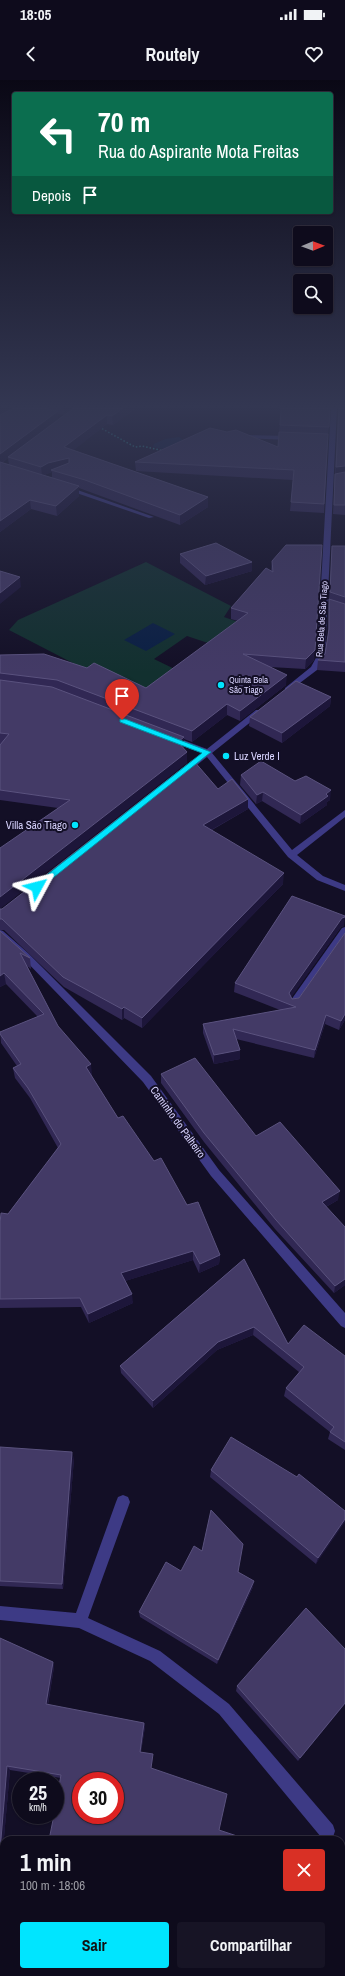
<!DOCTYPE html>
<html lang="pt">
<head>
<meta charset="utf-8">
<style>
  body { margin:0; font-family:"Archivo Narrow",sans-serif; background:#171425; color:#f1f3f6; height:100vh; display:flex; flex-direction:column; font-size:15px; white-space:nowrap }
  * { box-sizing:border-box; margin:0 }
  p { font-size:13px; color:#9b9ba3 }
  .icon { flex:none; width:22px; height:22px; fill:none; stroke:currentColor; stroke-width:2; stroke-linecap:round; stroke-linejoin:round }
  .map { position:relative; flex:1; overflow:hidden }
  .side { position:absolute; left:0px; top:1756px; width:345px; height:140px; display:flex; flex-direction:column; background:#0e0b1c; border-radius:12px 12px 0 0; box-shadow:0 1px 3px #0004,0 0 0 1px #2e2b3b }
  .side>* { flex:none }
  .hud { position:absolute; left:12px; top:12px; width:321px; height:122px; border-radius:4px; box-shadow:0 1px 3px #0004,0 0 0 1px #2e2b3b; background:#0b6e4f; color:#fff; overflow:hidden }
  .needle { width:26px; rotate:89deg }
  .controls { position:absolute; left:293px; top:146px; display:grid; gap:8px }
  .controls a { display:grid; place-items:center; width:40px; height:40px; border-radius:4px; background:#0e0b1c; box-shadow:0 1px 3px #0004,0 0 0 1px #2e2b3b; font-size:20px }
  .speed { position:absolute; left:12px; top:1692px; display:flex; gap:8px; font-size:20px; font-weight:700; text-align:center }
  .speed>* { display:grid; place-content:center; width:52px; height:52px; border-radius:50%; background:#0e0b1c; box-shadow:0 1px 3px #0004,0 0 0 1px #2e2b3b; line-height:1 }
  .speed small { font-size:10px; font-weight:400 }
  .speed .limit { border:6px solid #d22; background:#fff; color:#111 }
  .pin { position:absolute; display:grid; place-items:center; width:34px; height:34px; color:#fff; margin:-41px -17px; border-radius:50% 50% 50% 0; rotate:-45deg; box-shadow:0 0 4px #0007 }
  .pin .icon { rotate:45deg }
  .me { position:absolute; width:44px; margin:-22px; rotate:52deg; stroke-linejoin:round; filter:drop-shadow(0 0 3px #0008) }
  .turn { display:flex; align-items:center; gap:14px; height:84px; padding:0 20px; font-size:18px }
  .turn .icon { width:52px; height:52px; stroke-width:2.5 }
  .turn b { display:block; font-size:28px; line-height:34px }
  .then { display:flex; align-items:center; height:38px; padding:0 20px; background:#0003; gap:8px; font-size:15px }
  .round { display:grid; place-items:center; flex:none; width:42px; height:42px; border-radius:4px; background:#171425 }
  .summary { display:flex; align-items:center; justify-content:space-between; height:68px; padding:0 20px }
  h1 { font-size:24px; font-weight:700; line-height:30px }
  .cta { display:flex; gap:8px; margin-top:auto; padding:8px 20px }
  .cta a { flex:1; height:46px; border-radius:4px; background:#00e5ff; color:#111; font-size:16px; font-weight:700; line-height:46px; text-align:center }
  .cta a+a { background:#171425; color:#f1f3f6 }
  .status { display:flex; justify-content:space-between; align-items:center; height:28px; padding:0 20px; background:#0e0b1c; direction:ltr }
  .status svg { height:11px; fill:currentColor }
  header { display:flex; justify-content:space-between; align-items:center; height:52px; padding:0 20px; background:#0e0b1c; font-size:18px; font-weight:700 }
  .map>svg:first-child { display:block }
  .green { fill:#12302f }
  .water { fill:#0a1f44 }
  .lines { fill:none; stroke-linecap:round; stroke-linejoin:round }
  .path { stroke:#2fb8b0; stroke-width:1.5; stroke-dasharray:1.5 2; stroke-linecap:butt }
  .minor { fill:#3d3a85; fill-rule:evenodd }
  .wall { fill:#312854; fill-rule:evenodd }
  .shaded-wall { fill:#1d163a }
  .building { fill:#433a66; stroke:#5a527e; fill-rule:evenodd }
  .route { fill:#00e5ff; stroke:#0095a6 }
  .poi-dot { fill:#00e5ff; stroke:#130f26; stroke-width:1.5 }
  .labels { text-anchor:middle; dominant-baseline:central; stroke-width:4; stroke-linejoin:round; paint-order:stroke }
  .far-street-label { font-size:9px; fill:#d9d4ff; stroke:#130f26 }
  .far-poi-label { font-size:9px; fill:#d9d4ff; stroke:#130f26; text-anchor:start }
  .poi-label { font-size:11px; fill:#d9d4ff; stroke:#130f26; text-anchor:start }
  .street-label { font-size:11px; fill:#d9d4ff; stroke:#130f26 }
</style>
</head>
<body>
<div class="status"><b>18:05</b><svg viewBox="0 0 49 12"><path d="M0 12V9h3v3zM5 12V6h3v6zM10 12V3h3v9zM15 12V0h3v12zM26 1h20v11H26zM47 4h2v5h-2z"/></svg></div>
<header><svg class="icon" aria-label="back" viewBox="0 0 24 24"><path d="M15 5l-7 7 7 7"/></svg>Routely<svg class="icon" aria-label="heart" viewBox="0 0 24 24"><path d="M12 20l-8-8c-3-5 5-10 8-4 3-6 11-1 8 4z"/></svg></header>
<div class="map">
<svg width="345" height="1896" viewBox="0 0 345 1896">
  <rect width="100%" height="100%" fill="#130f26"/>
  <path class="green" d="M146 482 231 526 224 537 261 550 217 566 187 556 154 579 189 596 154 622 94 594 9 550 18 540Z"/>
  <path class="water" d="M179 357 183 360 163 369 153 367 154 364 165 359Z
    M153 543 175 554 146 571 124 560Z"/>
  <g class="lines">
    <path class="path" d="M99 347 135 367 142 366 164 371"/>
    <path class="minor" d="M331 328H337L325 576 317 590 288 612H285V608L311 587 317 576Z
      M237 355 290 356 293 358 290 360 239 358 237 357Z
      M65 407H69L154 437 149 438 65 409Z
      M256 630H259L263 632 212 673 292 770 345 730V737L297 775 323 796 345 805V811L317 800 288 777 207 677 188 692 185 693 181 690 202 673 169 661V657H175L207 669Z
      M345 847V857L297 926H291L289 923 291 920 342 848Z
      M0 850 3 851 28 873 151 996 219 1090 345 1233V1248L341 1246 211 1096 143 1002 22 877 0 858Z
      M123 1415 128 1417 130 1422 88 1538 160 1571 229 1624 333 1745 335 1751 333 1757 327 1759 321 1757 219 1634 150 1581 79 1548 0 1540V1526L76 1533 116 1422 118 1417Z"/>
  </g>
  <path class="wall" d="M0 328H136L113 345 107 344 73 370 208 417V427L180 445 79 408V416L57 436 31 429 0 452ZM58 334 64 335 58 339ZM8 378 9 385 2 383ZM52 392V398L44 395 49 393Z
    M281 328 329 347 328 356 324 433 290 431 293 400 136 391 135 382 278 367Z
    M338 328H345V435L333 434Z
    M332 466H345V592L317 590 318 580 325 574 328 555 329 522Z
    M180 474 252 491 205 505 180 483Z
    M272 481 315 570 314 580 305 589 270 587 286 605 240 641 227 635 192 662 184 659V668L183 669 187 672V683L58 728 0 720V665L1 664H0V575L146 608 238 541 231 539V528L271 491Z
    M331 617 330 626 282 663 249 646 250 637Z
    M241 695 295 701 330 720 327 722V725L300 744 262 721 256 724 240 705Z
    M218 709 248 719V729L212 750 283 804 142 948 124 938 122 940 64 907 4 850H0V829H2Z
    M292 816 344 846 341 847 291 917 292 919 299 918 345 853V940L339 950 325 944 314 978 236 959 240 970V979L214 984 203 953V944L280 930 234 912 235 903Z
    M0 851 30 878 31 889 27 886 58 946 92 994 91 995 118 1038 154 1081 187 1125 220 1175 219 1184 199 1193 193 1180 125 1201 133 1223 89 1243 81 1227 0 1228V1143L8 1134 58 1068 30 1018 15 998 13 988 17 986 1 963 0 952 38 937 6 904 0 907Z
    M161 994 338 1120 326 1127 345 1205 334 1213 275 1149 204 1062 161 1003Z
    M244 1179 288 1264 345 1276V1370L328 1359 330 1352 284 1316 286 1308 299 1292 253 1255 217 1270 153 1328 121 1293 120 1286Z
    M0 1367 74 1379 63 1509 0 1506Z
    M211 1390 345 1431 316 1484 210 1397Z
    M238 1492 253 1507 217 1584 140 1537 139 1532Z
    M0 1558 53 1582 54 1587 48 1625 144 1643 145 1647 141 1672 153 1678 61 1698 10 1690 0 1802Z
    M237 1606 345 1624 298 1681 236 1611Z"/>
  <path class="shaded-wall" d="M0 328H17L0 338Z
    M64 328H74L65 335Z
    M123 328H136L113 345 112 336Z
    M58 331V341L8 377V378L0 384V374Z
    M107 335V344L65 377 64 367Z
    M69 378 70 388 51 390 52 392 49 393 42 396 41 387 48 383Z
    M345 386V395L335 396 336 387Z
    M79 406V416L57 436 56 426Z
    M208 417V427L180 445V435Z
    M30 420 31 429 0 452V441Z
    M252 482V491L205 505 206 496Z
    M20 497 21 507 0 524V513Z
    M315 570 314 580 305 589 306 579Z
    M287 595 286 605 240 641V631Z
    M331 617 330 626 282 663V653Z
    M227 624V635L192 662V651Z
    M184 657V668L178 673V662Z
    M187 672V683L0 829V817Z
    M331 710 330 720 327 722V725L300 744 301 735Z
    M263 712 262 721 256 724 257 715Z
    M248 719V729L202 755 203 745Z
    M284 793 283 804 142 948V938Z
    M345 837 344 846 341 847 288 922 289 913 342 838Z
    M4 893 6 904 0 907V896Z
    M124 927V938L122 940V929Z
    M345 934V940L339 950 341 941Z
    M326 935 325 944 314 978 315 970Z
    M240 970V979L214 984V975Z
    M91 984 92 994 87 997 86 987Z
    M340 1111 338 1120 320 1130 322 1122Z
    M193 1171V1180L122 1202 121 1193Z
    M220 1175 219 1184 199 1193 200 1184Z
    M345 1199V1205L334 1213 335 1206Z
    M132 1214 133 1223 89 1243 88 1234Z
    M254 1247 253 1255 217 1270 153 1328V1321L218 1262Z
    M72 1372 74 1379 63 1509 62 1504Z
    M345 1439V1442L316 1484 318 1478Z
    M254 1501 253 1507 217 1584 218 1580Z
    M53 1582 54 1587 47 1629 46 1624Z
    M345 1623V1624L298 1681 300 1678Z
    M144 1643 145 1647 140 1675V1672Z
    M153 1674V1678L151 1691V1688Z
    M7 1686 10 1690 0 1802V1771Z"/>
  <path class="building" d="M14 328H43L58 331 0 374V335Z
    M74 328H123L112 336 107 335 64 367 208 417 180 435 85 400 51 390 69 383V378L48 383 41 387 8 377Z
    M281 328H330L329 347 280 345Z
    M339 328H345V386L336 387Z
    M210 348 227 352 236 350 278 367 279 352 328 354 324 424 291 422 294 390 135 382Z
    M0 382 79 406 56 426 30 420 0 441Z
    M345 392V425H334L335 394Z
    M216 463 252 482 206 496 180 474Z
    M286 465H322L315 570 306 579 243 574 287 595 240 631 227 624 192 651 57 600 0 593V575L44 574 87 588 94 583 146 608 248 533 231 528 266 488 273 492 272 481Z
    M332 466H345V517L330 512Z
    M0 491 20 497 0 513Z
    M329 519 345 524V582L318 580 325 574 329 549Z
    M0 600 52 607 184 657 178 662 187 672 0 817V768L70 720 0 710V665L9 654 0 653Z
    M296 601 331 617 282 653 250 637Z
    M193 680 218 709 232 699 248 719 203 745 284 793 142 938 124 927 122 929 63 897 2 839H0V829H2Z
    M261 681 295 701 306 696 331 710 326 714 328 716 301 735 263 712 257 715 241 695Z
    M292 816 345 836V837L342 838 289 913 292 919 299 918 345 853V934L341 941 326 935 315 970 233 949 240 970 214 975 203 944 296 927 235 903Z
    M0 851 30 878 20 873 58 946 91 984 86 987 118 1038 123 1036 154 1081 161 1078 187 1125 198 1122 220 1175 200 1184 193 1171 121 1193 132 1214 88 1234 80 1218 0 1219V1143L1 1133 8 1134 61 1064 28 1008 13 988 21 984 0 954V952L44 934 4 893 0 896Z
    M195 978 256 1056 280 1042 340 1111 322 1122 345 1147V1199L335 1206 276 1140 204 1053 161 994Z
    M244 1179 288 1264 304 1245 345 1276V1362L330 1352 334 1347 286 1308 304 1287 254 1247 218 1262 153 1321 120 1286Z
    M231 1357 297 1397 299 1394 345 1431V1439L318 1478 211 1390Z
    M0 1367 72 1372 62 1504 0 1501Z
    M211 1430 243 1464 238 1492 254 1501 218 1580 139 1532 166 1482 181 1491 194 1466 202 1471Z
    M306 1528 345 1569V1623L300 1678 237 1606Z
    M0 1558 53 1582 46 1624 144 1643 140 1672 153 1674 151 1688 227 1714 219 1750 249 1760H49L54 1735H55V1728L61 1695 7 1686 0 1771ZM81 1701H115V1735H81Z
    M106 1892H151L149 1896H124Z
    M188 1892H303L302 1896H187Z"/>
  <linearGradient id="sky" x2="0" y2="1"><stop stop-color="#0a0815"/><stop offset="0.55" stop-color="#333752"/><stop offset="1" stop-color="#333752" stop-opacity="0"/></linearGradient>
  <rect width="345" height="593" fill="url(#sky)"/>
  <path class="route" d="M120 639H125L211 672 39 809H34V805L202 673 120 642Z"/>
  <g class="poi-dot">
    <circle cx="221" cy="605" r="4"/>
    <circle cx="226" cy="676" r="4"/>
    <circle cx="75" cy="745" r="4"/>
  </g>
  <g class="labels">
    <g class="far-street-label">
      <text transform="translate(322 539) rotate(-86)">Rua Bela de São Tiago</text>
    </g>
    <g class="far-poi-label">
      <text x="229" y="600">Quinta Bela<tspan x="229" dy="10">São Tiago</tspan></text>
    </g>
    <g class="poi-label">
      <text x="234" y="676">Luz Verde I</text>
      <text x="67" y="745" text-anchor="end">Villa São Tiago</text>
    </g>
    <g class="street-label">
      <text transform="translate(178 1042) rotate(54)">Caminho do Palheiro</text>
    </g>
  </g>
</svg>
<div class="controls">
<a><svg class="needle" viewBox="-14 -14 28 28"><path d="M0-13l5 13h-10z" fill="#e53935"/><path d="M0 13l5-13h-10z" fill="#9b9ba3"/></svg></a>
<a><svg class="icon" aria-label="search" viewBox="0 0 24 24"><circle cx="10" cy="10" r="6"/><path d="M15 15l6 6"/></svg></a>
</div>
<div class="speed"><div>25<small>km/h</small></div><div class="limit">30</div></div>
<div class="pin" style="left:122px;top:640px;background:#d93025"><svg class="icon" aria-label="arrive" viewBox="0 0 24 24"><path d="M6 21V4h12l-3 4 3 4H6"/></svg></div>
<svg class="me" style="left:37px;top:807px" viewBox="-20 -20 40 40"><path d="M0-17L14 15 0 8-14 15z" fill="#00e5ff" stroke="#fff" stroke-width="4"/></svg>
<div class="hud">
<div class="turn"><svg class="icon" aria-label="left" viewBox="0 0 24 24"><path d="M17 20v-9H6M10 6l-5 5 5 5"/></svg><div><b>70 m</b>Rua do Aspirante Mota Freitas</div></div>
<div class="then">Depois<svg class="icon" aria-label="arrive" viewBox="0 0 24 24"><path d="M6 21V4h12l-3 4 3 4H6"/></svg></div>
</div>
<section class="side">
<div class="summary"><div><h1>1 min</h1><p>100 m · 18:06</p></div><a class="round" style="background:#d93025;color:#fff"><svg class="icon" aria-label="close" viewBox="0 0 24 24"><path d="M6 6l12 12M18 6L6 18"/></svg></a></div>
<div class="cta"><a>Sair</a><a>Compartilhar</a></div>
</section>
</div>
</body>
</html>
